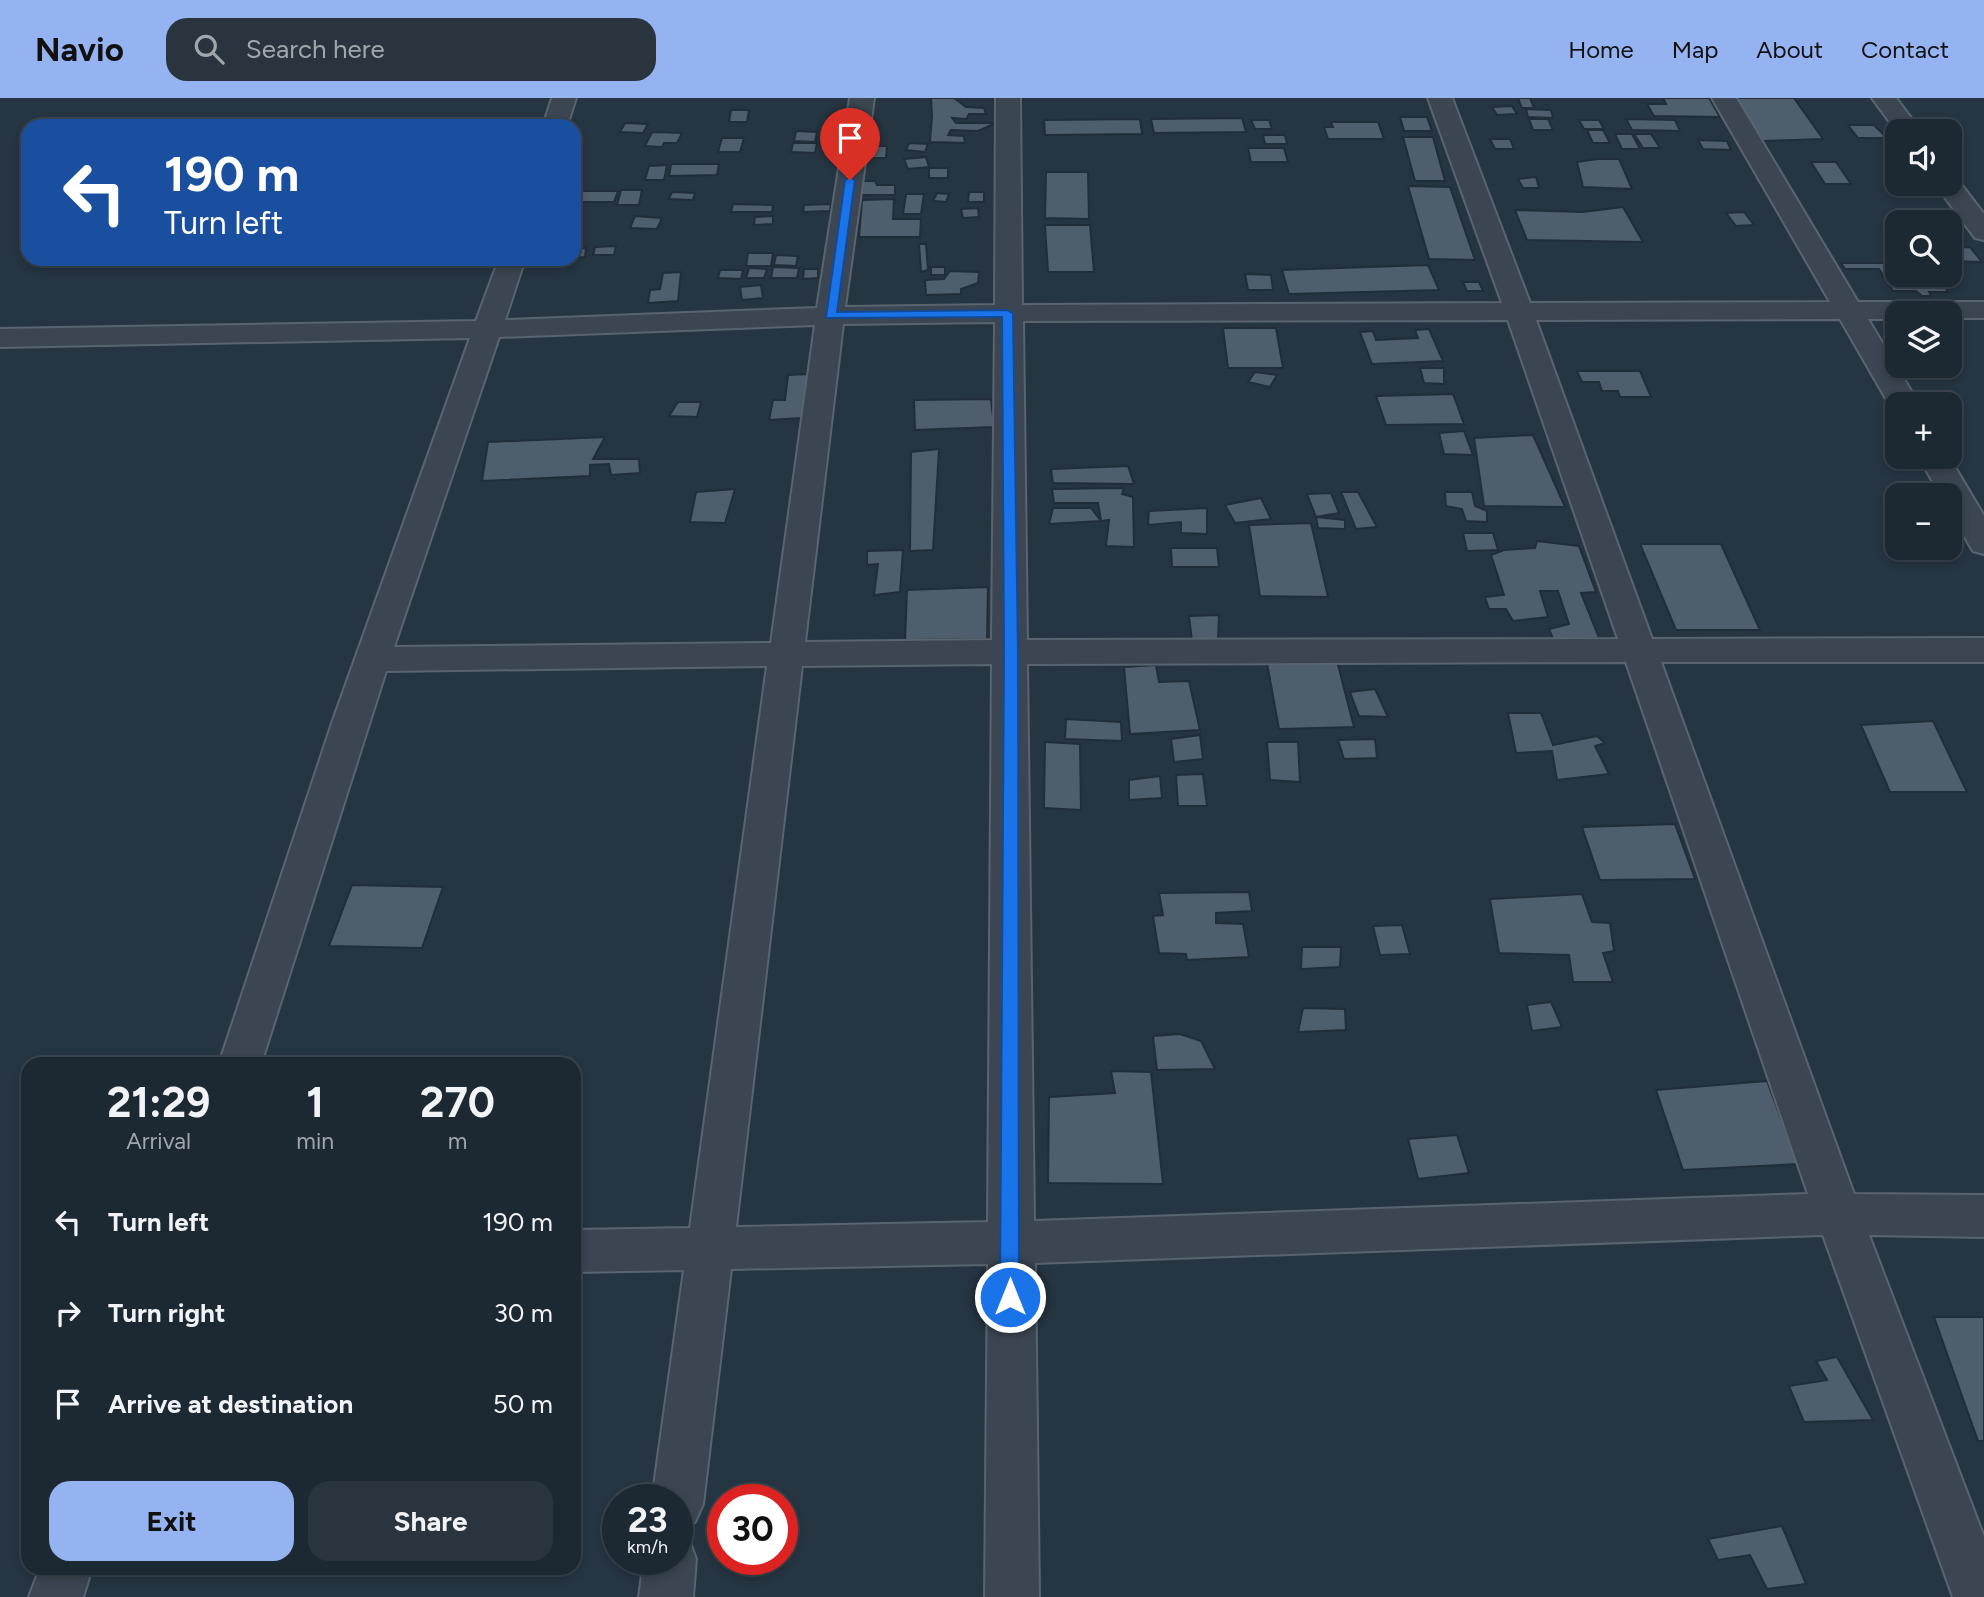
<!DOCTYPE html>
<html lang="en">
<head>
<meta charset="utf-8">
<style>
  body { margin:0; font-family:Figtree,sans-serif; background:#29343e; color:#f1f3f6; height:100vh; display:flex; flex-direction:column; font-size:26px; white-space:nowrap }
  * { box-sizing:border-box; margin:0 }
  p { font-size:23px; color:#a0a6ac }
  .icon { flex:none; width:38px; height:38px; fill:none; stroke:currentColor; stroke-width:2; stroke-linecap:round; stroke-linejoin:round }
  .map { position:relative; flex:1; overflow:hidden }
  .drawer { position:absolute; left:21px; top:959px; width:560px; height:518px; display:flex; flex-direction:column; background:#1c2832; border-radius:21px; box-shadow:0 4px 10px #0003,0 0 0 2px #3a444d }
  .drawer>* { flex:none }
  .top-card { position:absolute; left:21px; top:21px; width:560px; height:147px; border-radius:21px; box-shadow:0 4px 10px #0003,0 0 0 2px #3a444d; background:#1a4fa0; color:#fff; overflow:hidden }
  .buttons { position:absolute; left:1885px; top:21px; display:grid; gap:14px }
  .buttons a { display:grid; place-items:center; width:77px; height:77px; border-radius:14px; background:#1c2832; box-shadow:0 4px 10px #0003,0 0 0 2px #3a444d; font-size:35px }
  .speed { position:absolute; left:602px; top:1386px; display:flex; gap:14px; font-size:35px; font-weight:700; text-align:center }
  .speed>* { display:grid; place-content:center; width:91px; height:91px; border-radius:50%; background:#1c2832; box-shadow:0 4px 10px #0003,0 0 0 2px #3a444d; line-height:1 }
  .speed small { font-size:18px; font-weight:400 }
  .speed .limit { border:10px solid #d22; background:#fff; color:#111 }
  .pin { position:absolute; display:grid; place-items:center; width:60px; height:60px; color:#fff; margin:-72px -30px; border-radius:50% 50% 50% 0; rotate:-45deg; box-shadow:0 0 7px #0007 }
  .pin .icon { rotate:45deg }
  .me { position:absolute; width:77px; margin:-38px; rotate:0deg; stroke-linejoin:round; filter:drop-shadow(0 0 5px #0008) }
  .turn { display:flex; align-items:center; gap:24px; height:147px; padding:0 28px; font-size:32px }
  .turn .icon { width:91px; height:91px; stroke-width:2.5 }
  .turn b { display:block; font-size:49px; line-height:60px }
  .eta { display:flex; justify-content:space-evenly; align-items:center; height:119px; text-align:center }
  .eta b { font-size:42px; font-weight:700; line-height:49px }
  .primary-button { display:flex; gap:14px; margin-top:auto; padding:14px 28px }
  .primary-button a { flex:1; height:80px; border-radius:21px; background:#95b2f1; color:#111; font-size:28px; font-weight:700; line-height:80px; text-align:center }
  .primary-button a+a { background:#29343e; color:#f1f3f6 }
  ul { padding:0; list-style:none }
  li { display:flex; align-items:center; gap:21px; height:91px; padding:0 28px }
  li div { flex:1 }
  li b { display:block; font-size:26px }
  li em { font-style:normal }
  header { display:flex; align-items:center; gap:42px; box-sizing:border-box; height:98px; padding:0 35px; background:#95b2f1; color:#111 }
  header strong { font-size:33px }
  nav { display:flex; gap:38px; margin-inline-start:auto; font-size:24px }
  .search { width:490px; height:63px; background:#29343e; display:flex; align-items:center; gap:18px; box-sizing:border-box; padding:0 24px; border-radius:21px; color:#a0a6ac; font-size:26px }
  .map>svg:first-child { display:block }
  .building { fill:#4f5e6d; stroke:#212d39; stroke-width:2 }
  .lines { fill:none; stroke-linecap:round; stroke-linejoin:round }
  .minor-casing { stroke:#59646f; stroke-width:4 }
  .minor { fill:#3b4652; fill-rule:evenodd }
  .route { fill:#1a73e8; stroke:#114b97; stroke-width:2 }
</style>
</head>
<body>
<header>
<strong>Navio</strong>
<div class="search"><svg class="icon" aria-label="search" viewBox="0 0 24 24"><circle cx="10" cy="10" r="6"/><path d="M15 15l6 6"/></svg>Search here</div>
<nav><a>Home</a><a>Map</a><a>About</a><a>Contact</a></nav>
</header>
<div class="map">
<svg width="1984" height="1499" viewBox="0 0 1984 1499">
  <rect width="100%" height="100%" fill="#263542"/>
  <path class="building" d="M931 0H954L966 9 984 10 986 16H969L966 21 952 20 956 25H996L978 33 951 32 948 37 964 38 965 45 930 44 932 18Z
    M1518 0H1530L1534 10H1522Z
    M1663 0H1709L1720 19 1654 18 1647 6H1666Z
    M1734 0H1794L1823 41 1761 43Z
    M1512 8 1517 16 1497 17 1492 9Z
    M1526 11 1551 12 1553 20 1528 19Z
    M731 12H749L747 24H729Z
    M1400 19H1427L1432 33H1404Z
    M1242 20 1246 34 1154 35 1151 21Z
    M1140 21 1142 36 1045 37 1044 22Z
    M1529 21H1548L1553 32H1533Z
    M1626 21 1675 22 1680 33 1632 32Z
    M1251 22H1269L1272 31H1255Z
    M1579 22H1599L1604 31H1584Z
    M1331 24H1378L1384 41H1328L1324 29H1333Z
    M625 25 648 26 643 35 620 34Z
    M1848 27H1874L1887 40H1858Z
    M1587 32H1603L1610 45H1593Z
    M796 33 817 34 815 44 794 43Z
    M652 34 682 35 677 45H664L662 49 645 48Z
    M1615 36H1632L1640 51H1622Z
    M1634 36H1651L1660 50H1643Z
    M1263 37H1285L1287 46H1265Z
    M1403 39H1433L1445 83H1415Z
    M722 40H744L740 54H718Z
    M1490 41H1510L1514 51H1495Z
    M1698 42 1727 43 1731 52 1703 51Z
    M793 45H817L815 55 791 54Z
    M909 45 928 46 925 54 906 52Z
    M870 48H887L886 60H868Z
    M1248 50H1284L1288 64H1251Z
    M926 59 929 69 908 71 904 61Z
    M1598 61H1619L1632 91 1583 89 1577 64Z
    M1811 64H1836L1851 86H1825Z
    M671 66H719L717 77 669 78Z
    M667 67 664 82H645L649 68Z
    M929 70H948V80H929Z
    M1046 74H1088L1089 121 1045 120Z
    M1536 79 1539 90H1523L1518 81Z
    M862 83H875L877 87H895V97H861Z
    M1888 87H1910L1917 97H1895Z
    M1408 88 1450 89 1475 162 1429 161Z
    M621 92H642L639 107H617Z
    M581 93H618L614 104H577Z
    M672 94 695 95 693 102 669 101Z
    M969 94H984V104H968Z
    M937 95 949 96 946 104 933 103Z
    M906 96H924L921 116H903Z
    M894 101 893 121H921L920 139H859L862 102Z
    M733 106 773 107 772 114H731Z
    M831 106 830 113 803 114 804 107Z
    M1623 109 1643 144 1527 142 1515 112 1583 114Z
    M978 110 979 119 963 120 961 111Z
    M1744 114 1754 127 1736 128 1726 115Z
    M635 118 662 120 657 131 630 130Z
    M773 118V126L754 127 755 119Z
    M1045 127H1090L1094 174H1048Z
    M919 146H926L928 172 921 174Z
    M616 148 614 157H593L595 149Z
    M1970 149 1982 164 1950 163V150Z
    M586 150 585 159 574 160V151Z
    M748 155H773L771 168H746Z
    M776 157 798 158 796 168 774 167Z
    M1841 165H1897V177H1937L1948 194H1929L1931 198H1922L1916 193H1893L1879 171H1845Z
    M1428 167 1439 192 1289 196 1282 172Z
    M773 169 799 170 797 180H771Z
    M931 169H945V177H931Z
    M749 170 767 171 764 180H746Z
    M804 171H818V180L803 181Z
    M720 172H743L741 181 718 180Z
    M950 173 979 174 978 185 961 191V196L926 197 925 182 944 181Z
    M681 174 678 203 648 205 650 192 660 191 663 175Z
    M1245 176 1271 177 1273 192H1248Z
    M1463 184H1479L1483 193H1467Z
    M761 187 763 200 742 202 740 189Z
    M1223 230H1276L1283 270H1228Z
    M1429 231 1443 263 1372 266 1360 234 1373 233 1376 242 1418 240 1415 232Z
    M1420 270H1444V286L1424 285Z
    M1577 273H1640L1651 299H1620L1618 293H1602L1599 284H1582Z
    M1255 274 1277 277 1270 289 1248 284Z
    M809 276 802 320 769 322 773 302H785L788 277Z
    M1453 296 1464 326 1386 327 1376 298Z
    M991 301 994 329 915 332 914 302Z
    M678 304H701L697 319 669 318Z
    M1464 333 1473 357 1444 356 1439 335Z
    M1533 337 1565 409 1484 408 1474 340Z
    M605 339 593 361H639L640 375 611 377 609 366 590 367V378L482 383 488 344Z
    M939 351 933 452 910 453 911 354Z
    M1128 368 1134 386 1053 385 1051 371Z
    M1124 390 1122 396 1133 399 1134 449 1106 448 1109 422 1101 423 1098 405H1054L1052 391Z
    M735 391 725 425 690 424 696 394Z
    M1341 394H1358L1377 429 1356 431Z
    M1445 394H1472L1475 408 1487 413V424L1466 423 1462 411 1446 408Z
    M1331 395 1339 415 1316 419 1307 396Z
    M1261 400 1271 421 1235 425 1225 407Z
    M1053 410H1091L1101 423 1049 426Z
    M1207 410V436L1181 435V424L1148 427 1149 413Z
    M1316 419 1345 422V431L1318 430Z
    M1311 425 1328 499 1260 498 1249 427Z
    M1463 435H1493L1498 452 1467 453Z
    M1537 443 1579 448 1596 494 1581 495 1599 540 1554 543 1549 531 1569 526 1558 493H1540L1548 519 1513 523 1506 511H1489L1485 499 1504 497 1491 457 1504 452 1535 450Z
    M1640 446H1721L1760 532H1676Z
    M1171 450H1217L1219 469H1172Z
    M903 452 900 494 874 497 878 466 867 467V453Z
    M988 489 987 541 905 542 907 492Z
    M1219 517 1218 542 1192 543 1189 518Z
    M1337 563 1354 629 1279 631 1267 565Z
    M1156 567 1159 584 1189 583 1200 632 1130 636 1124 569Z
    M1375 591 1388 619 1359 618 1350 594Z
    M1508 615H1541L1553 647 1597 638 1605 645 1595 648 1609 676 1557 682 1552 653 1516 655Z
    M1066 621 1121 624 1122 643 1065 641Z
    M1933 623 1967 694H1890L1861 627Z
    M1200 637 1203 661 1174 664 1171 641Z
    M1375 641 1377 660 1344 661 1338 642Z
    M1045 644 1080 646 1081 712 1044 710Z
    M1267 644H1298L1300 684 1270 682Z
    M1203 676 1207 708H1178L1176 677Z
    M1160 678 1162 700 1129 702V682Z
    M1675 726 1695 781 1600 782 1582 729Z
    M352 787 443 789 422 850 329 848Z
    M1249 794 1252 813 1216 815V825L1243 826 1249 859 1187 862 1186 856 1159 855 1153 818 1163 817 1159 795Z
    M1582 796 1592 824 1610 825 1614 853 1603 855 1613 884H1573L1569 857 1499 855 1490 801Z
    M1402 827 1410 856 1380 857 1373 828Z
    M1302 849H1341L1340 869 1301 871Z
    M1551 904 1562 929 1532 933 1527 907Z
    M1303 910 1345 911 1346 932 1298 934Z
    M1180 936 1201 943 1215 971 1157 972 1153 938Z
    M1111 973 1151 974 1163 1086 1048 1085 1049 999 1115 995Z
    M1767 983 1798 1066 1683 1072 1656 992Z
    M1457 1037 1469 1075 1418 1081 1408 1041Z
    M1934 1219H1984V1343H1978Z
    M1837 1259 1873 1322 1804 1324 1789 1288 1827 1282 1816 1263Z
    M1782 1428 1806 1486 1767 1491 1750 1457 1718 1462 1708 1441Z"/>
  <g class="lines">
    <defs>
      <path id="minor" d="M552 0H576L567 28H543Z
        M850 0H874L845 209 995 207 996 0H1020L1022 207 1502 205 1428 0H1452L1530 205 1830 204 1712 0H1736L1858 204H1984V220H1950V215H1897V221H1868L1919 306H1897V313L1889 306 1840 221 1536 222 1652 541 1984 540V564H1661L1854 1096 1984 1097V1139L1869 1137 1984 1439V1499H1953L1823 1137 1035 1165 1039 1499H985L988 1166 731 1171 703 1406 695 1424 677 1432V1402H652L684 1172 574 1174V1132L690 1130 767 568 386 573 261 966H219L332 625 470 240 0 249V231L476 223 499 161H525L505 222 817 210ZM1508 222 1618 541 1027 542 1023 223ZM995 224 992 542 805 544 843 226ZM815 227 771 545 394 549 499 239ZM1626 564 1808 1096 1034 1123 1027 566ZM992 566 988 1124 736 1129 802 568Z
        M1872 0H1896L1921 33 1897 34Z
        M1950 79 1957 81 1984 116V142L1975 140 1935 86H1950Z
        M1919 359H1949L1984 418V456L1973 453 1950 414V397H1940Z
        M677 1438 689 1442 696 1461 693 1499H639L644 1461H677Z
        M40 1470H92L83 1499H29Z"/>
    </defs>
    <use href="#minor" class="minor-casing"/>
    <use href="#minor" class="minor"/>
  </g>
  <path class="route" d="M850 79 855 82 837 214 1007 212 1013 215 1018 554 1019 1199 1017 1206 1010 1208 1003 1206 1000 1199 1004 554 1002 219 826 220 845 82Z"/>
</svg>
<div class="buttons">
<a><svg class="icon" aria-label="sound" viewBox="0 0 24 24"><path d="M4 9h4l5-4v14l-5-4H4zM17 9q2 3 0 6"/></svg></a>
<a><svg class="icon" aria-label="search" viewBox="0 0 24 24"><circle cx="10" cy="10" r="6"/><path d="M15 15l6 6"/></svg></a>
<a><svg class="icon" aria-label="layers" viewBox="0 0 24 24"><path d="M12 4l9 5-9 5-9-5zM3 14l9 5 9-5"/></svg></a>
<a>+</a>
<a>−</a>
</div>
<div class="speed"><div>23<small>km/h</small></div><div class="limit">30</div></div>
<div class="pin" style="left:850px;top:82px;background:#d93025"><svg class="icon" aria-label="arrive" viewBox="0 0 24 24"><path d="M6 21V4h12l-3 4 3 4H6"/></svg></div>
<svg class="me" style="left:1010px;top:1199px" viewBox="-20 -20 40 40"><circle r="17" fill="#1a73e8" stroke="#fff" stroke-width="3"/><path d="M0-11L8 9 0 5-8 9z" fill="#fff"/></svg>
<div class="top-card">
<div class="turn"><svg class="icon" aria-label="left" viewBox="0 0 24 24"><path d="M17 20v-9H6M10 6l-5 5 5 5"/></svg><div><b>190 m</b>Turn left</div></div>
</div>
<section class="drawer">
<div class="eta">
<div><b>21:29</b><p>Arrival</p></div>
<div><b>1</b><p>min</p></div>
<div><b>270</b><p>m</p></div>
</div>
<ul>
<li><svg class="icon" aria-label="left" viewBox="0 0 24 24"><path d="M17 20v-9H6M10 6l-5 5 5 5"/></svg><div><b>Turn left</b></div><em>190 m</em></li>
<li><svg class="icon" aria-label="right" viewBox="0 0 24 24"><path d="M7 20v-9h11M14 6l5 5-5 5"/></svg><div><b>Turn right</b></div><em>30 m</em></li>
<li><svg class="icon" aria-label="arrive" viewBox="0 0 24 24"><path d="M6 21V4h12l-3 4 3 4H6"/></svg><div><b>Arrive at destination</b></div><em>50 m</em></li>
</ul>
<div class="primary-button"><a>Exit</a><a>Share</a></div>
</section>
</div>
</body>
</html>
